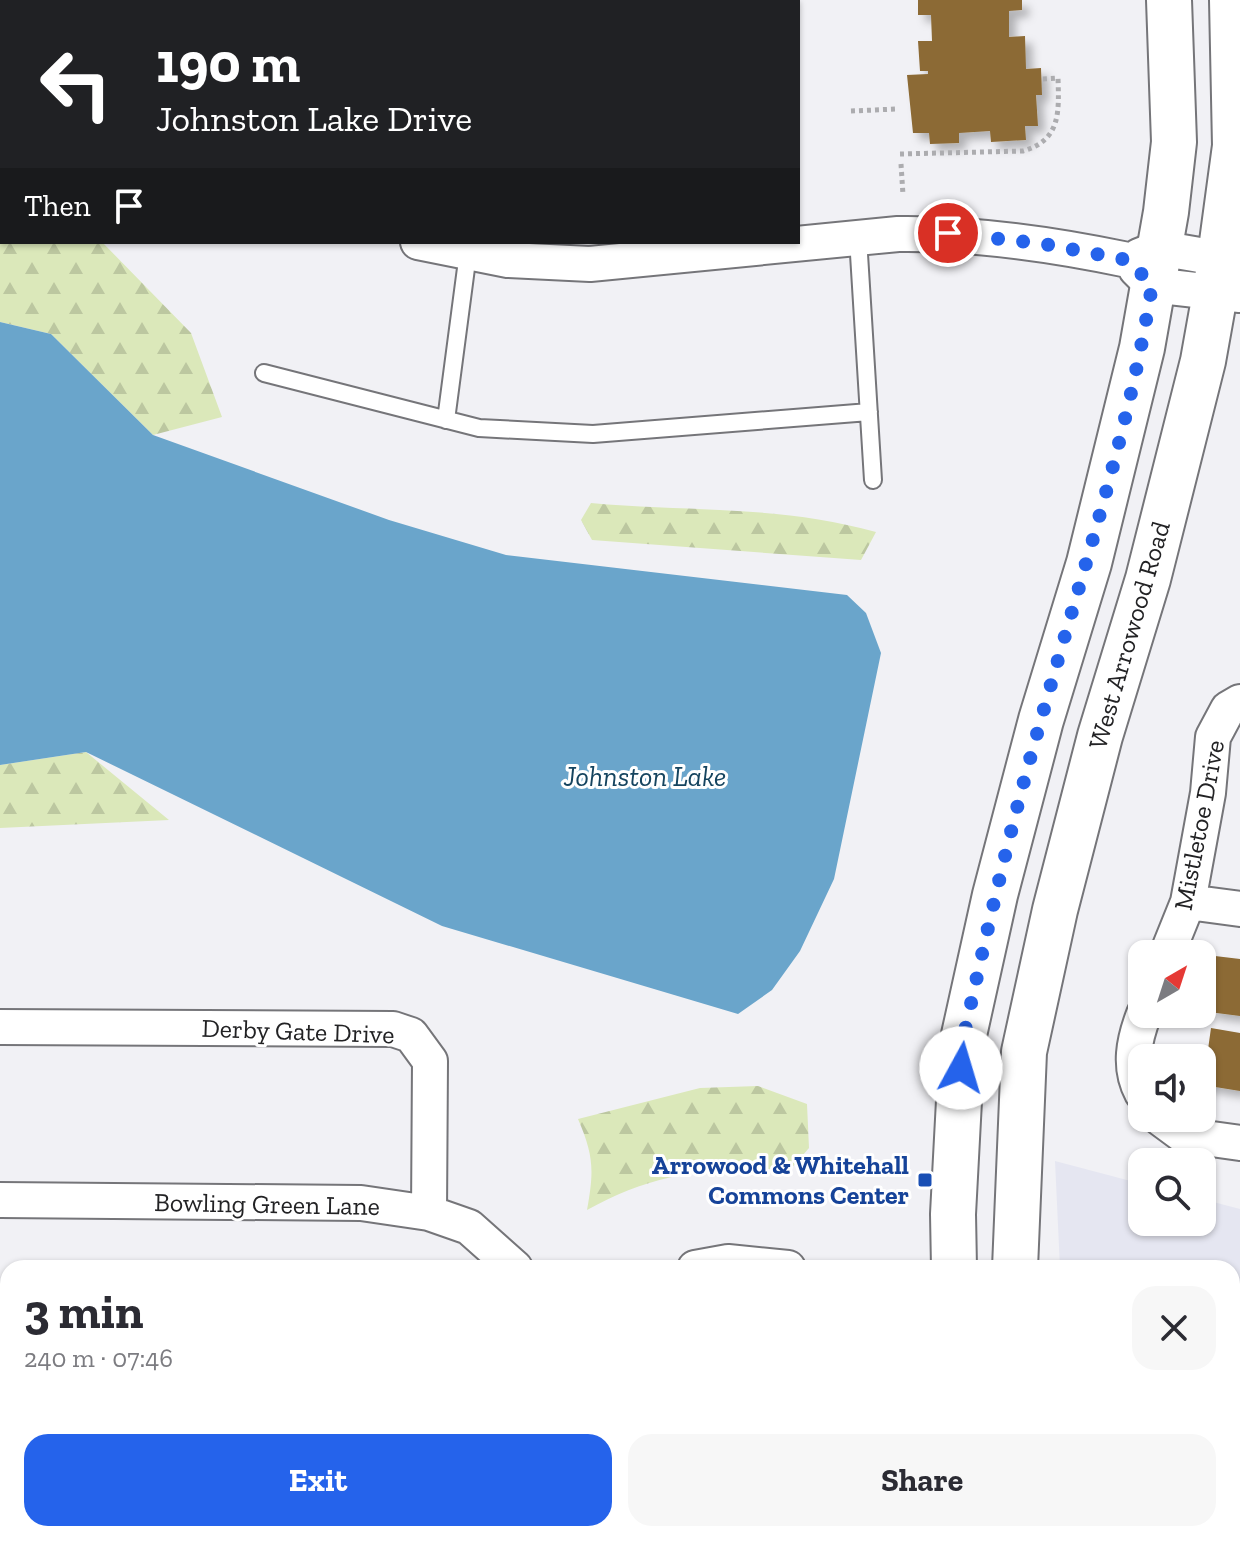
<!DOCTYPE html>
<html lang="en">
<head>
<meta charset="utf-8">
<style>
  body { margin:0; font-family:"Zilla Slab",serif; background:#f7f7f7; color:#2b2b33; height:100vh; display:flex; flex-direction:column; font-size:30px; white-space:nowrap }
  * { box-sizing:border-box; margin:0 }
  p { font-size:26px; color:#7c7c81 }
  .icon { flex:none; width:44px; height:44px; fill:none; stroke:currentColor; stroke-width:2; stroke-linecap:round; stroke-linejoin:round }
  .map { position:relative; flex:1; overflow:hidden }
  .panel { position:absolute; left:0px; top:1260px; width:1240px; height:282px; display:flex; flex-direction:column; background:#fff; border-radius:24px 24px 0 0; box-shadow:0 2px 6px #0004 }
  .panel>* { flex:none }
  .top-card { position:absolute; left:0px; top:0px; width:800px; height:244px; box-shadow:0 2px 6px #0004; background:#202124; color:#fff; overflow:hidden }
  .needle { width:52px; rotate:39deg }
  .fabs { position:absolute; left:1128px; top:940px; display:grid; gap:16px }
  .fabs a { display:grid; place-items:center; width:88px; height:88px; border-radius:16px; background:#fff; box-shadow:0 2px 6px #0004; font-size:40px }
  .pin { position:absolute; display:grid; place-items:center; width:68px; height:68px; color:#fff; margin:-34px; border:4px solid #fff; border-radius:50%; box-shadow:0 2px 8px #0007 }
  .me { position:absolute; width:88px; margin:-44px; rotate:6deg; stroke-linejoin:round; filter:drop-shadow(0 0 6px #0008) }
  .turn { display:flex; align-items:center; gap:28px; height:168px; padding:0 24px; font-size:36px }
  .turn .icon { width:104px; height:104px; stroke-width:2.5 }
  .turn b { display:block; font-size:56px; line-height:68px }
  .then { display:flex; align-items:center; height:76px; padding:0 24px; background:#0003; gap:16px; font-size:30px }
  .round { display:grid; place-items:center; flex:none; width:84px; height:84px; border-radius:24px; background:#f7f7f7 }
  .overview { display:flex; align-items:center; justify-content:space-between; height:136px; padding:0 24px }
  h1 { font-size:48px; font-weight:700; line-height:60px }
  .button { display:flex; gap:16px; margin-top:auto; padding:16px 24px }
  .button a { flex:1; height:92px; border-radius:24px; background:#2563eb; color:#fff; font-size:32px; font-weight:700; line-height:92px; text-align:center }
  .button a+a { background:#f7f7f7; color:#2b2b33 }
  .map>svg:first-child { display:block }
  .built { fill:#e5e6f1 }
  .forest { fill:url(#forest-firs) }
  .water { fill:#6aa5cb }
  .building { fill:#8c6a34; filter:url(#shadow) }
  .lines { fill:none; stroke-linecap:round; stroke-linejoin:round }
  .service-casing { stroke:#757579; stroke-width:20 }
  .minor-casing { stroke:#757579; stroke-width:38 }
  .secondary-casing { stroke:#757579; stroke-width:48 }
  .path { stroke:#acacaf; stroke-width:5; stroke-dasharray:4 4; stroke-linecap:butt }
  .service { stroke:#fff; stroke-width:16 }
  .minor { stroke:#fff; stroke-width:34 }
  .secondary { stroke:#fff; stroke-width:44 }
  .route { stroke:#2563eb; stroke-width:14; stroke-dasharray:0 25.2 }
  .transit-dot { fill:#1a4fb4; stroke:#fff; stroke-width:3 }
  .labels { text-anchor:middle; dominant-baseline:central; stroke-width:6; stroke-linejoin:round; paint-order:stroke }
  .street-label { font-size:26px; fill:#222224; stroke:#fff }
  .transit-label { font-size:26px; font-weight:bold; fill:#164399; stroke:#fff; text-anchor:end }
  .water-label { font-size:28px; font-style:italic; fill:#15445f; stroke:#fff }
</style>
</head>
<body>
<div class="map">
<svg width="1240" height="1541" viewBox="0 0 1240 1541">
  <defs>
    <pattern id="forest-firs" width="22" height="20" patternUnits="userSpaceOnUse" patternTransform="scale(2)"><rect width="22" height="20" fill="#dbe8ba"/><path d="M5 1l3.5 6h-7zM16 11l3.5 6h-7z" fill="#bcc7a0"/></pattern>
    <filter id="shadow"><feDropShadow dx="7" dy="7" stdDeviation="4" flood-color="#0004"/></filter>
  </defs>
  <rect width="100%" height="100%" fill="#f1f1f5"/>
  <path class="built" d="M1055 1161 1142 1184V1222H1202V1199L1240 1209V1541H1105L1102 1534H1232V1268H1060Z
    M0 1328H8V1534H688L694 1541H0Z"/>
  <path class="forest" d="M0 220 2 242H102L191 333 222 417 153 435 51 334 0 322Z
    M591 503C690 512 779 505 876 532L861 560 592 540 581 520Z
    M86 752 169 820 0 828V765Z
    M758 1086 807 1104 809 1148 790 1170C713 1166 655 1172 587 1210 594 1171 594 1156 578 1119L700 1088Z"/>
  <path class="water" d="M0 322 51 334 153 435 389 520 506 555 847 595 866 613 881 653 834 879 800 951 772 990 738 1014 442 926 86 752 0 765Z"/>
  <path class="building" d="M918 0H1022V10L1009 11V37L1025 36 1026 69 1041 68 1042 95H1036L1038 126H1025L1026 140 991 142 990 131 959 133V143L930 144 929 133H913L907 75 928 74V71H920L918 41H932L931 15H918Z
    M1215 956 1240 959V1016L1209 1012Z
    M1211 1028 1240 1033V1091L1203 1085Z
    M1232 1385 1240 1412V1480L1232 1482Z
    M35 1534H43L49 1541H27Z
    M187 1534H453L459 1541H179Z
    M859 1534 865 1541H839V1540Z"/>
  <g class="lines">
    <defs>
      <path id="service" d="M858 238 873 480
        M264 373 479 428 593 434 869 412
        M446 420 468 253
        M1232 1296 1240 1298
        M122 1534H135
        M590 1534 595 1541"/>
      <path id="minor" d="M472 0V2
        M0 118H2
        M418 242 508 260 590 264 898 234C975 233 1052 244 1128 260
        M1139 256 1159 248 1240 262
        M1136 269 1152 285 1240 295
        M1188 902 1240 909
        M1167 954 1188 902 1208 793 1213 737 1228 709 1240 702
        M0 1027 393 1029 411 1035 430 1061 429 1213
        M1142 1093C1128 1067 1134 1040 1144 1014
        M1160 1118 1183 1135 1240 1143
        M0 1200 361 1203 429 1213 469 1227 515 1268
        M695 1268 728 1262 788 1268
        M0 1377H8"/>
      <path id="secondary" d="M954 1268 953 1214 962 1044 995 895 1041 720 1089 563 1142 348 1166 212 1174 142 1169 0
        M1015 1268 1024 1052 1055 910 1100 736 1148 579 1203 361 1215 294 1235 146 1232 0
        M991 1534 993 1541
        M1064 1534 1065 1541"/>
    </defs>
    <use href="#service" class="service-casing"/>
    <use href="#minor" class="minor-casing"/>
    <use href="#secondary" class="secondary-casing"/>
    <path class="path" d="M604 0 607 2
      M728 0 730 2
      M585 2 587 0
      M745 2 747 0
      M0 40H2
      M851 111 897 109
      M900 154 1023 151C1061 140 1059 112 1058 78L1041 79
      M901 164 903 195"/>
    <use href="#service" class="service"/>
    <use href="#minor" class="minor"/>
    <use href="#secondary" class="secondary"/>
  </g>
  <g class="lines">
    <path class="route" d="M948 233 1044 244 1128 260 1152 285C1129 433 1081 575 1041 720 1010 827 986 936 962 1044L961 1068"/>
  </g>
  <rect class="transit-dot" x="917" y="1172" width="16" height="16" rx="4"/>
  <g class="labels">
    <g class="street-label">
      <text transform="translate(1129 635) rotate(-74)">West Arrowood Road</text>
      <text transform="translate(1199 825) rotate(-79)">Mistletoe Drive</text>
      <text transform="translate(298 1031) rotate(2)">Derby Gate Drive</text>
      <text transform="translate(267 1204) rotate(1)">Bowling Green Lane</text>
    </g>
    <g class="transit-label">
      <text x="909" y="1165">Arrowood &amp; Whitehall<tspan x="909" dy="30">Commons Center</tspan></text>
    </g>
    <g class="water-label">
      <text x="645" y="776">Johnston Lake</text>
    </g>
  </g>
</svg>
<div class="fabs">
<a><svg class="needle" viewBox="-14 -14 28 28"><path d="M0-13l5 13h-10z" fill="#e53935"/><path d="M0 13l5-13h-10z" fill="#7c7c81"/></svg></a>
<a><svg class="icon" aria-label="sound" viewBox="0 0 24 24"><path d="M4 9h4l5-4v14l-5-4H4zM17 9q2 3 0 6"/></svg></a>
<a><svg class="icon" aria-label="search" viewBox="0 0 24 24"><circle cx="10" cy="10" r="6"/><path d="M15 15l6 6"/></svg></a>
</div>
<div class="pin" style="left:948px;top:233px;background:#d93025"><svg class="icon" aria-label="arrive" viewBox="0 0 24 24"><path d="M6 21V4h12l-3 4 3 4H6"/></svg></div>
<svg class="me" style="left:961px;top:1068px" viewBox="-20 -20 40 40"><circle r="19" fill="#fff"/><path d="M0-13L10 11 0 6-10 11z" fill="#2563eb"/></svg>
<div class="top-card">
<div class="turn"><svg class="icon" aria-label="left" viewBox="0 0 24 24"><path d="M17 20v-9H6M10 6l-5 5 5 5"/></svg><div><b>190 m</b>Johnston Lake Drive</div></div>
<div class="then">Then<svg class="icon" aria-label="arrive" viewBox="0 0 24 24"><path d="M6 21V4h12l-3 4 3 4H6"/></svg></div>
</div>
<section class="panel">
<div class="overview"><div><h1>3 min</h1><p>240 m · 07:46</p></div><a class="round"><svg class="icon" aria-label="close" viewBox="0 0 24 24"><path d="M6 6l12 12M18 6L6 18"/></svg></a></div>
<div class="button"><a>Exit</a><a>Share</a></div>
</section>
</div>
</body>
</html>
